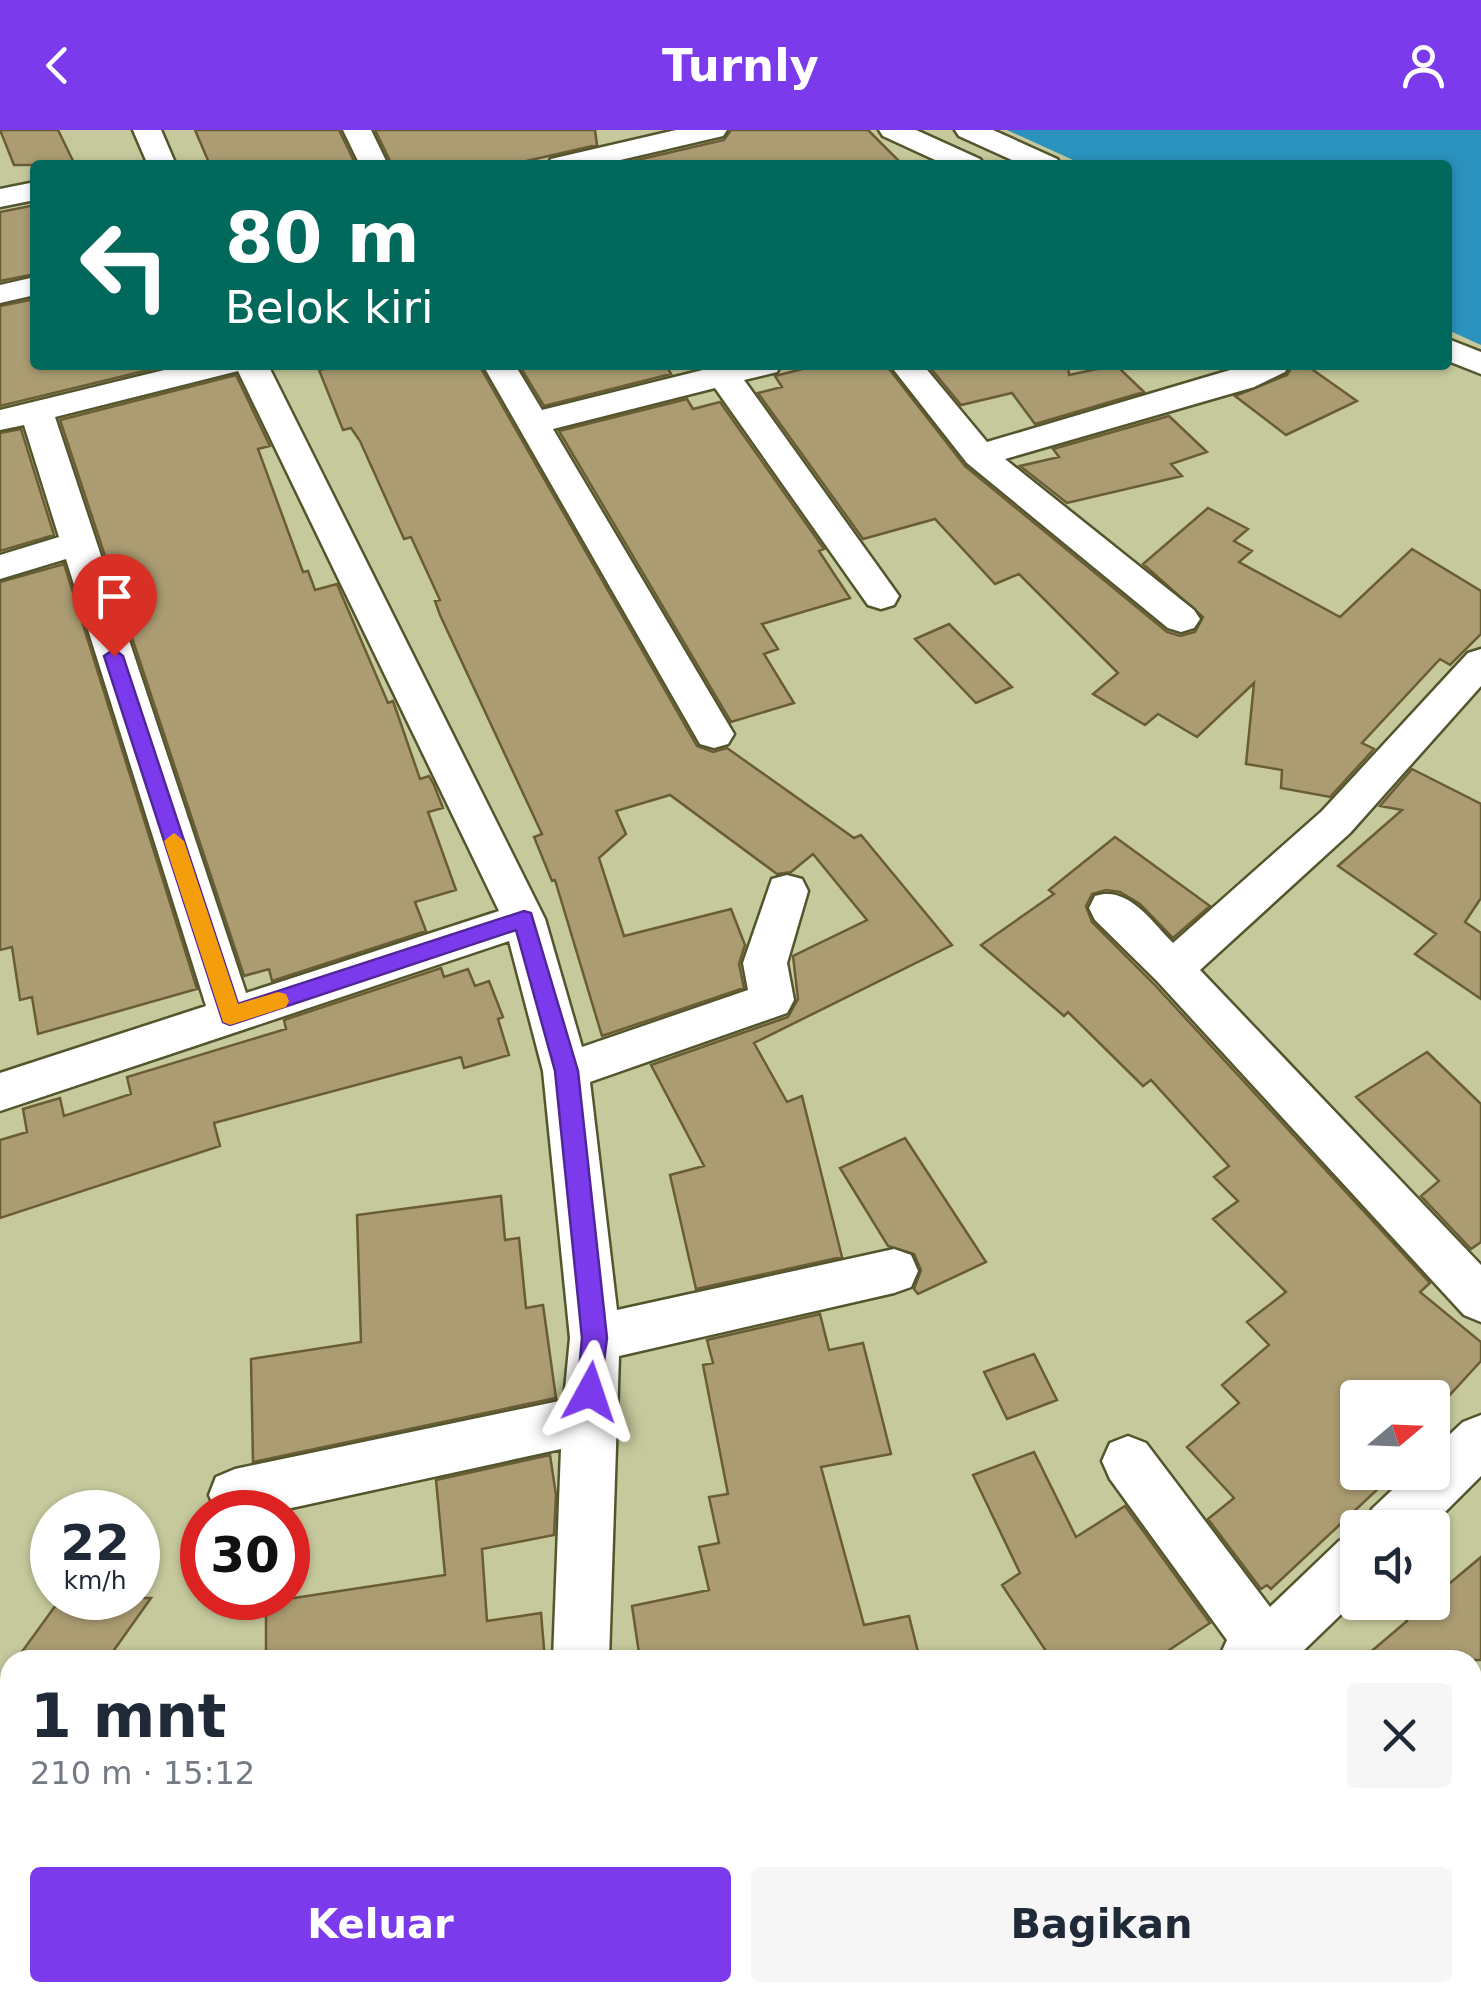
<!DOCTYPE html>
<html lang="id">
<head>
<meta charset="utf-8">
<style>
  body { margin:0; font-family:"DejaVu Sans",sans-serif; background:#f6f6f7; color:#1f2937; height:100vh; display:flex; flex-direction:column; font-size:38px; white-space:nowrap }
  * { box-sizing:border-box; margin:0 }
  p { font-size:32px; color:#747a83 }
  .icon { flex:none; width:55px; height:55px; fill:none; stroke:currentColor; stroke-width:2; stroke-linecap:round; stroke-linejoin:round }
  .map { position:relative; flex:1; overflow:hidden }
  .sheet { position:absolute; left:0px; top:1520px; width:1482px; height:352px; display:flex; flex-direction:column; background:#fff; border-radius:30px 30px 0 0; box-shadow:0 2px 8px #0004 }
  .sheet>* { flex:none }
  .hud { position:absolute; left:30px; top:30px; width:1422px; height:210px; border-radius:10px; box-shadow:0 2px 8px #0004; background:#00695c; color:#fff; overflow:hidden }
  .needle { width:65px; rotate:71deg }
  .fabs { position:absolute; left:1340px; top:1250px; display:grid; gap:20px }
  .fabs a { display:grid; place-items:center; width:110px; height:110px; border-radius:10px; background:#fff; box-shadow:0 2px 8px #0004; font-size:50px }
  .speed { position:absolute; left:30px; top:1360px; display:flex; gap:20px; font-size:50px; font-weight:700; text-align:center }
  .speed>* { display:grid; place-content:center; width:130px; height:130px; border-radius:50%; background:#fff; box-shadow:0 2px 8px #0004; line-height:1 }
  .speed small { font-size:25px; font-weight:400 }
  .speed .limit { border:15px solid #d22; background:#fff; color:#111 }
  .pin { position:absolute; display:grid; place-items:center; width:85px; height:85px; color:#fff; margin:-102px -42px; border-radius:50% 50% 50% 0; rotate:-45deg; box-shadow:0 0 10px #0007 }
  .pin .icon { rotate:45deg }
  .me { position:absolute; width:110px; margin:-55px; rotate:5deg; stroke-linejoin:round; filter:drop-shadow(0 0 8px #0008) }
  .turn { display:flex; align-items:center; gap:35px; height:210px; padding:0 30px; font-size:45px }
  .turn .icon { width:130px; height:130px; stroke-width:2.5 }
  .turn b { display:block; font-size:70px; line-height:85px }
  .round { display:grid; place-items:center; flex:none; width:105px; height:105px; border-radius:10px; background:#f6f6f7 }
  .head { display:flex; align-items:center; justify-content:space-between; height:170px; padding:0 30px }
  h1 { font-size:60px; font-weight:700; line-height:75px }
  .cta { display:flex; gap:20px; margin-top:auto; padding:20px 30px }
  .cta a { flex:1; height:115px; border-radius:10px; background:#7c3aed; color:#fff; font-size:40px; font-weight:700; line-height:115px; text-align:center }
  .cta a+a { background:#f6f6f7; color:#1f2937 }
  header { display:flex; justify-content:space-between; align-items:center; height:130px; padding:0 30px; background:#7c3aed; color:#fff; font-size:45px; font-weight:700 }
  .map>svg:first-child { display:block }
  .water { fill:#2b92bd }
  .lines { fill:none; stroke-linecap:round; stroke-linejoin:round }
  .stream { fill:#2b92bd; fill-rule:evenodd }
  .building { fill:#ab9c72; stroke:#6a5c35; stroke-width:2.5 }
  .minor-casing { stroke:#53552c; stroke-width:5 }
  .minor { fill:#fff; fill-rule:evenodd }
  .route { fill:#7c3aed; stroke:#51269a; stroke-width:2.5 }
  .slow { fill:#f59e0b }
</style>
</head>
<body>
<header><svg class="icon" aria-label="back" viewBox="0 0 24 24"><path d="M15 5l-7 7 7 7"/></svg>Turnly<svg class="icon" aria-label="person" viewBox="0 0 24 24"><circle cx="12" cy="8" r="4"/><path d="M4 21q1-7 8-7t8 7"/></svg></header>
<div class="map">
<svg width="1481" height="1872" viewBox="0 0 1481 1872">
  <rect width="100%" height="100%" fill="#c6c99c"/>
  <path class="water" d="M1007 0H1481V215L1448 200V35H1084Z"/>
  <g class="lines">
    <path class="stream" d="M1472 1846 1481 1850V1872L1466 1862H1472Z
      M1378 1862H1409L1407 1869 1399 1872H1369L1371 1865Z"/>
  </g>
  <path class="building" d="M0 0H58L75 35H14Z
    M195 0H339L356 35H210Z
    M375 0H595L597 15 509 35H392Z
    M731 0H868L903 35H636L633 31 724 10Z
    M35 75V144L0 151V82Z
    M35 169V235H169L0 276V176Z
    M343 235H479L697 616 713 622 727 618 854 708 861 705 952 815 754 913 787 972 802 966 842 1127 696 1159 670 1045 704 1036 651 935 788 887 798 869 793 826 867 790 813 724 791 742 777 744 670 665 616 681 626 704 599 728 624 806 731 779 745 815 739 834 744 858 602 906 555 750 552 751 534 707 542 704 440 485 435 471 440 470 411 407 404 409 360 311 351 298 343 300 319 240Z
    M519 235H666L671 244 544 276Z
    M818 235H886L965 336 1167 502 1180 506 1195 502 1203 487 1143 434 1208 378 1248 399 1234 411 1252 421 1239 432 1340 487 1412 419 1481 461V504L1450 535 1440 529 1362 613 1374 619 1330 667 1281 658 1282 640 1246 634 1254 553 1197 607 1158 584 1145 595 1093 564 1118 543 1019 444 995 454 935 389 863 409 758 263 782 257 775 246Z
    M928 235H1068L1069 245 1116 235 1144 262 1035 294 1012 263 961 275Z
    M1293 235H1306L1357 271 1286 305 1235 266 1287 245Z
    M236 245 270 316 258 319 303 442 308 441 315 460 337 454 388 573 393 571 420 649 429 646 434 655 443 678 428 682 456 760 415 772 426 801 272 851 269 839 244 846 60 290Z
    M687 269 693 279 720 272 824 419 819 421 850 468 762 494 778 519 764 524 794 573 731 592 559 301Z
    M1169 286 1207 322 1171 334 1182 346 1067 373 1020 336 1059 327 1053 319Z
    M21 299 54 405 0 421V303Z
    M64 434 197 859 38 904 32 867 20 870 12 817 0 820V452Z
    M949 494 1012 557 976 573 915 509Z
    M1412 639 1481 674V768L1465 792 1481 803V869L1415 824 1436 804 1338 736 1402 680 1380 676Z
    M1115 707 1210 776 1173 808 1140 774 1120 762 1106 760 1092 764 1086 776 1092 792 1154 854 1430 1153 1420 1162 1481 1212V1231L1447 1268H1358V1342H1396L1271 1459 1267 1455 1261 1459 1208 1389 1234 1368 1187 1317 1239 1273 1222 1255 1269 1215 1247 1192 1286 1162 1213 1089 1238 1071 1214 1047 1229 1036 1151 950 1143 956 1068 882 1064 886 981 815 1054 764 1049 760Z
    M441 838 444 847 468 839 475 856 489 851 503 887 498 889 509 925 464 938 461 927 214 993 220 1016 0 1088V1010L27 1002 23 979 60 968 64 986 131 964 127 947 286 899 284 890Z
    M1427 922 1481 974V1112L1471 1119 1421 1066 1439 1051 1356 967Z
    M905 1008 986 1132 918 1164 914 1159 921 1140 914 1124 888 1116 840 1038Z
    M501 1066 505 1110 519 1108 526 1178 543 1175 556 1268 253 1332 251 1229 361 1212 357 1085Z
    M820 1184 829 1220 863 1213 891 1324 821 1337 864 1495 909 1486 920 1530H640L632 1476 709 1460 699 1417 719 1413 709 1367 728 1364 703 1235 713 1233 707 1210Z
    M1034 1224 1057 1270 1007 1289 984 1242Z
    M1034 1322 1076 1407 1125 1376 1210 1493 1154 1530H1052L1002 1455 1020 1443 973 1345Z
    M550 1325 556 1365 554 1405 482 1419 487 1491 541 1483 545 1530H266V1468H294L445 1445 436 1350Z
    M1481 1427V1530H1361L1407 1491 1391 1472H1432V1468Z
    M61 1468H151L107 1530H16Z"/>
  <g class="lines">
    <defs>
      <path id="minor" d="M133 0H161L176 35H148Z
        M343 0H371L388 35H360Z
        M676 0H727L723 6 599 35H547L551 29Z
        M879 0H916L980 29 984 35H946L883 6Z
        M955 0H993L1057 29 1061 35H1023L959 6Z
        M35 52V70L0 77V59Z
        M35 147V165L0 173V155Z
        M1448 209 1481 222V244L1448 231Z
        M185 235H268L545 789 582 917 748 860 743 833 772 749 787 745 802 749 808 761 787 833 794 870 787 883 590 952 617 1180 894 1119 911 1125 918 1141 911 1157 894 1163 619 1226 609 1530H553L561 1319 273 1382H216L209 1365 216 1347 235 1339 564 1270 570 1208 543 941 509 811 0 981V943L206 876 66 429 0 449V425L59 407 24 295 0 300V280ZM238 241 499 781 246 863 55 287Z
        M483 235H515L542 280 723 235H781L777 242 744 250 899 466 894 475 881 479 868 475 715 258 553 299 734 604 728 614 714 618 700 614Z
        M890 235H923L987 312 1247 235H1289L1285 242 1254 257 1005 329 1194 480 1200 489 1194 498 1181 502 1168 498 967 333Z
        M1481 519V556L1350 703 1200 840 1481 1135V1192L1464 1185 1157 851 1095 790 1089 778 1095 766C1128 755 1151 791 1173 813L1322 681 1468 523Z
        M1481 1285V1346L1429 1398H1365L1372 1379 1411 1342H1432V1321L1463 1292Z
        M1128 1306 1146 1313 1270 1477 1339 1411 1358 1403V1468L1301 1523 1304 1530H1218L1227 1510 1110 1349 1102 1331 1110 1313Z
        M1472 1745 1481 1749V1816L1472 1813Z
        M506 1862H568L566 1872H504Z
        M983 1862H1045L1049 1872H987Z"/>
    </defs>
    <use href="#minor" class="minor-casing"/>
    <use href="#minor" class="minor"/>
  </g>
  <path class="route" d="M114 519 123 526 238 874 524 781 531 783 578 941 607 1208 599 1271 590 1274 581 1271 577 1262 582 1208 555 941 516 800 230 895 223 892 104 526Z"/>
  <path class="slow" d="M174 703 184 711 238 874 278 862 286 864 289 871 286 877 230 895 223 892 164 711Z"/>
</svg>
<div class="fabs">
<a><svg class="needle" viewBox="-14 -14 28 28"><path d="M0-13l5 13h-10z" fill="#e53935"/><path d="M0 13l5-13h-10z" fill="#747a83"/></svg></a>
<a><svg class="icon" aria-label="sound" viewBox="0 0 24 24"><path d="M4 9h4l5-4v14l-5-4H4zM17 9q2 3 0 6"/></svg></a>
</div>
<div class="speed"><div>22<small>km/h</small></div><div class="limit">30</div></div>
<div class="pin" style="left:114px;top:526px;background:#d93025"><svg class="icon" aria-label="arrive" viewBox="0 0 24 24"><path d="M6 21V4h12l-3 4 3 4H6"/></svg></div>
<svg class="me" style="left:590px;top:1262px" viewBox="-20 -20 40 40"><path d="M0-17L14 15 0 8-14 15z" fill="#7c3aed" stroke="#fff" stroke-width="4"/></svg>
<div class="hud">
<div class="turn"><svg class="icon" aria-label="left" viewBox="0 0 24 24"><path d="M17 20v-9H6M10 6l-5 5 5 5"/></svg><div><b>80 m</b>Belok kiri</div></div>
</div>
<section class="sheet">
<div class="head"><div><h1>1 mnt</h1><p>210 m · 15:12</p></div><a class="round"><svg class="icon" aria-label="close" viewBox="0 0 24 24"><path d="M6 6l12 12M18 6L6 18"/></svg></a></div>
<div class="cta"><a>Keluar</a><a>Bagikan</a></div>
</section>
</div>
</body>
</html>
